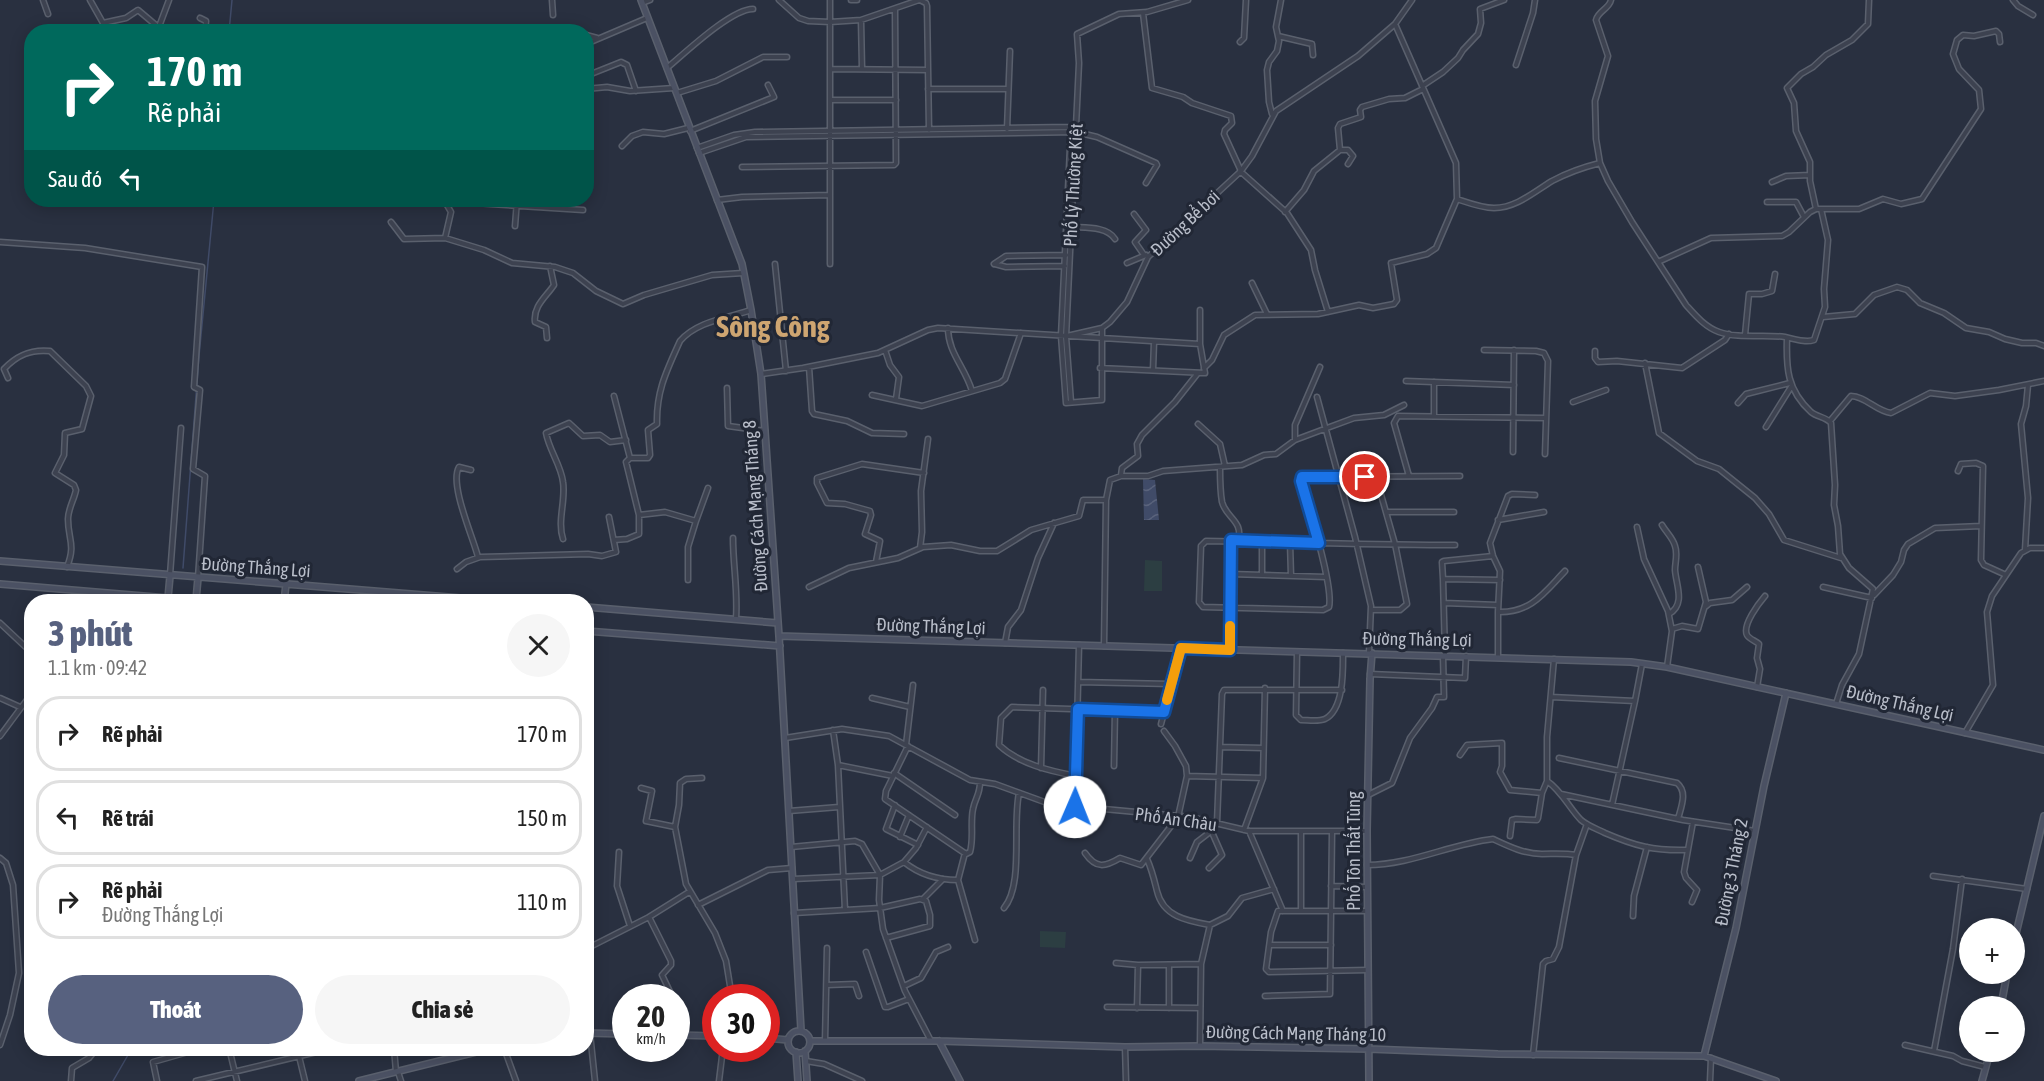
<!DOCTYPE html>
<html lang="vi">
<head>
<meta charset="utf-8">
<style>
  body { margin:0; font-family:"Asap Condensed",sans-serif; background:#f6f6f6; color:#222; height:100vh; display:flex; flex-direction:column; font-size:22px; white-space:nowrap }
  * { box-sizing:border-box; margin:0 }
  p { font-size:20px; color:#767676 }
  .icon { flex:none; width:33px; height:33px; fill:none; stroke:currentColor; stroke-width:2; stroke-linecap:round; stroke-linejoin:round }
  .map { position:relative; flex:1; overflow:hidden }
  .panel { position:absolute; left:24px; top:594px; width:570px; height:462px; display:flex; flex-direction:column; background:#fff; border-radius:24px; box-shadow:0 3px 15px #0003 }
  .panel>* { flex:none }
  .banner { position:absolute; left:24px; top:24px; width:570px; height:183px; border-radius:24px; box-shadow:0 3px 15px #0003; background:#00695c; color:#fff; overflow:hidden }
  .tools { position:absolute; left:1959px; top:918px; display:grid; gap:12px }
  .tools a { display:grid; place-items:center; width:66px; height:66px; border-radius:50%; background:#fff; box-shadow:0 3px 15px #0003; font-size:30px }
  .speed { position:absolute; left:612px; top:984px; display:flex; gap:12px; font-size:30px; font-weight:700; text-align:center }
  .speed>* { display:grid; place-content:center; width:78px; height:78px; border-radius:50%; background:#fff; box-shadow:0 3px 15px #0003; line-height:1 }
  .speed small { font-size:15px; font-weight:400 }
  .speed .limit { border:9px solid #d22; background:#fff; color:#111 }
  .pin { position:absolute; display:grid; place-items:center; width:51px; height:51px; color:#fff; margin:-26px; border:3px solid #fff; border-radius:50%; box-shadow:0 2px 6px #0007 }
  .me { position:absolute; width:66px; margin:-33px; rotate:1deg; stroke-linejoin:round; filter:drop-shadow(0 0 4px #0008) }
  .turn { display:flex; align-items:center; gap:21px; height:126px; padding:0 24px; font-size:27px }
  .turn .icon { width:78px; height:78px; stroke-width:2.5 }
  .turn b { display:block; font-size:42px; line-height:51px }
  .then { display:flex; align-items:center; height:57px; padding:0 24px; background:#0003; gap:12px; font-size:22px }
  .round { display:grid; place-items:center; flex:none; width:63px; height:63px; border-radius:32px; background:#f6f6f6 }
  .summary { display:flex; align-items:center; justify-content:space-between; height:102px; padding:0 24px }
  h1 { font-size:36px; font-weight:800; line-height:45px; color:#57617f }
  .primary-button { display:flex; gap:12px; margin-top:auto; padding:12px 24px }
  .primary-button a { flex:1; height:69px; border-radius:36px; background:#57617f; color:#fff; font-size:24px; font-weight:800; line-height:69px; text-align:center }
  .primary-button a+a { background:#f6f6f6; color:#222 }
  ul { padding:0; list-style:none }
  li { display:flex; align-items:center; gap:18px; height:75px; margin:0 12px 9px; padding:0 12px; border:3px solid #e0e0e0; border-radius:24px }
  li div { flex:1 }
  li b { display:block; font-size:22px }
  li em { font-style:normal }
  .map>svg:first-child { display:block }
  .pitch { fill:#2c3e42 }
  .water { fill:url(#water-waves) }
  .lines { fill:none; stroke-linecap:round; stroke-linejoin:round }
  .stream { stroke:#404b68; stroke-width:1.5 }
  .street-casing { stroke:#5a606d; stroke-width:7 }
  .secondary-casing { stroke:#5a606d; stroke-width:8 }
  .street { stroke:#3d4250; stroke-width:4 }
  .secondary { stroke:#4b5163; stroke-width:5 }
  .route-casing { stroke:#114b97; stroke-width:15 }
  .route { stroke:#1a73e8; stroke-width:10 }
  .slow { stroke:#f59e0b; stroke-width:10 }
  .labels { text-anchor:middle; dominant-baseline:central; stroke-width:6; stroke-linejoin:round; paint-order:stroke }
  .street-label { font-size:18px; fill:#b9beca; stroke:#212735 }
  .town-label { font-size:30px; font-weight:bold; fill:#cea571; stroke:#212735 }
</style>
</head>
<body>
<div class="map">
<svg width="2044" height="1081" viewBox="0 0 2044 1081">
  <defs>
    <pattern id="water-waves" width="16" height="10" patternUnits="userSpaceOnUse" patternTransform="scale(1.5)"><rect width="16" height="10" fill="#404b68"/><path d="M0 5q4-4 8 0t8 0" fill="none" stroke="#5a637c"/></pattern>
  </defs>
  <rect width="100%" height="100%" fill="#293040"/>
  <path class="pitch" d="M1145 560 1162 561V591H1144Z
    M1040 931 1066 932 1065 948 1040 947Z"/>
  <path class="water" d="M1143 479 1155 480 1159 520H1144Z"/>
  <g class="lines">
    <path class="stream" d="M229 32 232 0
      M183 568 199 356 214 200
      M113 1081 132 1048"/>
    <defs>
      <path id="street" d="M43 0 48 14
        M90 0 103 23 126 18 138 10 164 32
        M552 0 553 15
        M779 0 799 18 808 21 830 22 861 20 919 0
        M830 0V264
        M851 0H857
        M920 0 926 3 927 6 929 130
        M1611 0C1609 9 1598 11 1596 20L1608 56 1595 101 1596 139 1600 163 1608 181 1632 222 1686 305C1695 315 1705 327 1719 332 1739 339 1764 334 1785 337 1795 339 1805 343 1814 340L1825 307 1824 289 1828 240 1821 209
        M2013 0 2018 6 2033 15
        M642 3 650 0
        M1143 13 1152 88 1183 97 1192 103 1231 116 1232 123 1225 130 1224 134 1241 171
        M200 18 206 21 205 32
        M861 20 862 69
        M157 32 169 0
        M586 35 597 38
        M1278 36 1312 44 1313 55
        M1240 42 1244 38 1246 0
        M586 44 647 18
        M1516 65 1533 13 1535 0
        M667 68C685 53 731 9 753 9
        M830 69 928 70
        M586 76 621 62 627 65 636 91
        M1422 86 1443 72 1458 58 1463 50 1478 34 1481 23 1480 9 1504 0
        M586 89 607 87 630 91 674 88
        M928 89H1008
        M677 93 716 81 763 57H787
        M830 100H896
        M1272 114 1269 102 1267 70 1269 62 1277 51 1279 41 1276 27 1281 0
        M1071 127 1061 336 1066 403 1102 400V328L1110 322 1127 302 1148 257 1241 171 1252 156 1276 111 1358 56 1395 24 1412 0
        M1007 129 1010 51
        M690 131 774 97 768 85
        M622 146 632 136 643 132 664 134 688 128
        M697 148 734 135 755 132 1071 127
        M699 153 746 137 1076 132 1097 137 1156 163 1157 165 1146 183
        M1348 164 1353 156 1348 150H1340L1338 128 1340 124 1361 117 1360 110 1362 107 1389 99 1405 98 1423 89
        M742 167 894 165 896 163 895 9
        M1240 171 1287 213 1311 250 1315 270 1328 312
        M1772 182 1786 176 1810 175
        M1457 199C1469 203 1482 208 1494 208 1516 208 1534 192 1552 181 1567 173 1584 167 1600 163
        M444 200 451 212 445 238
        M717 200 742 197 830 195
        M444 201 583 210
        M1767 202H1796L1804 217
        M1816 209 1810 181V162L1796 131 1794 103 1787 88 1801 74 1813 67 1826 55 1852 40 1868 24 1869 0
        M1285 212 1304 190 1314 171 1340 150
        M1134 214 1146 230 1135 242 1144 255
        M391 222 404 239 445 238 484 250 512 263 555 267 573 273 596 291 623 304 644 295 712 275 743 273
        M515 226 517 200
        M1071 227C1085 228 1107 226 1115 239
        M0 242 85 248 202 267 194 387 200 390 193 469 205 476 198 578
        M1658 262 1711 238 1782 236 1789 232 1810 212 1816 209H1859L1883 199 1901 204 1922 199 1981 109 1979 90 1959 69 1953 54 1957 40 1963 35 1974 36 1996 31 1999 34 2000 42
        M1127 263 1146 255
        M775 264 786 371
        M994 264 1006 256 1066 255
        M995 264 1006 267 1065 266
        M1252 283 1267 314
        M1823 317 1855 314 1874 295 1897 287 1907 290 1920 303 1944 313 1966 328 1989 332 2005 339 2022 343H2036L2044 346
        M948 328C948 353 965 367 972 391
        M1745 335 1749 294H1762L1772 291 1775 274
        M1067 336 1102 328
        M547 338 546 327 535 322C533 306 546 297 554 285L550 266
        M1787 338C1786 368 1787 390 1811 412 1817 417 1826 417 1831 423L1835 485 1834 505 1838 526 1840 554 1849 568 1873 589 1859 654 1842 685 1836 704
        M885 350 890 365 899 377 896 399
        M1484 350 1536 351 1544 353 1548 361 1545 454
        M1595 351V358L1598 362 1617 361 1682 368 1725 340 1729 334
        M1645 363 1659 433 1697 461 1719 469 1755 498 1769 514 1784 540 1841 558
        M809 367 812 411 814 414 847 421 872 433 904 434
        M1100 368 1205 373 1200 344V310
        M1204 368 1212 360 1224 335 1255 315 1318 314 1359 305 1373 308 1394 304 1397 300 1391 263 1427 254 1436 248 1457 199 1456 163 1395 24
        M1153 370 1154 342
        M761 374 803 368 878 353 928 330 938 328 1200 344
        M8 378 4 369C17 355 31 349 50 351L86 386 91 396 82 429 65 433 64 455 55 473 74 485 76 490C74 500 68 509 68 519 68 540 76 544 67 567
        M1406 381 1514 385
        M727 388 728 426 765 431
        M872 395 922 406 1000 383 1005 379 1021 333
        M614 396 630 458
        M1317 397 1355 537 1371 606 1369 653
        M1071 402 1066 337 1079 63 1077 34 1119 14 1147 12 1188 0
        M1573 402 1606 390
        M1738 403 1746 394 1790 383
        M1434 416V382
        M1830 421 1851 396C1865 396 1876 411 1891 413L1930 393 1955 396 1999 390 2044 381
        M1198 424 1220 444 1225 466
        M1766 427 1791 387
        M1295 440V425L1320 367
        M1513 452 1514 350
        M1220 467C1220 478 1220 491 1222 502 1226 518 1244 521 1238 541
        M471 470 459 467C449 484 473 537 478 557
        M1958 471 1961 464 1976 463 1983 466 1981 560 1984 565 2006 575
        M1121 475 1122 468 1138 456 1137 444 1142 435 1175 402 1198 373
        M1409 476 1394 423 1398 416 1546 418
        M1386 512H1454
        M639 515 665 512 696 521
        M1498 520 1544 512
        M1662 525C1666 532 1673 538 1675 546 1678 554 1675 562 1675 570 1676 585 1686 604 1669 614
        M1637 527 1644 559 1668 611 1672 631 1667 667
        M733 538C733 565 738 591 736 619
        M563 539C557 521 566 500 563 482 561 465 549 450 546 433L569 423 583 436 600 435 610 442 626 440
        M614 540 627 539 639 534V515L626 462 630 458H648L650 455 648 430 657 424C656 391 667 370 680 341 697 321 728 318 751 310
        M1262 541V575
        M1290 542 1291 576
        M1455 545C1410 545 1364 544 1319 543H1315L1206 541 1201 546 1199 602 1203 607 1323 610 1329 607C1334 586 1308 505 1301 481L1302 477 1460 476
        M920 548 922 532 921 491 928 439
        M2025 550 2028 498 2021 424 2026 406 2028 385
        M1493 556 1444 561 1442 562 1443 579 1500 580
        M876 562 880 541 865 534 871 515 870 511 845 504 827 503 817 483V478L862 464 924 473
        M457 569 466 562 480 557 588 554 602 556 616 552 609 517
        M1230 574 1326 577
        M170 575 181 428
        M1443 579 1445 655
        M688 580V547L696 521 708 488
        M809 587 849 568 898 558 923 547 951 545 980 551H997L1031 530 1079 516 1083 500H1106
        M1823 587 1872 598
        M1874 595 1893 575 1901 562 1904 550 1908 544 1935 528 1981 526
        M1444 603 1498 605
        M1705 607 1710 603 1732 600 1747 587
        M1371 610H1400L1407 604 1395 544 1376 477
        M1498 612C1531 613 1544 593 1565 571
        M0 623 32 653
        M1672 629 1682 626 1698 629 1706 602 1698 567
        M1005 643 1008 627 1021 610 1038 558 1054 523
        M1104 646 1106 500 1110 480 1121 476H1148L1163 471 1242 465 1264 455 1276 454 1295 440 1327 428 1354 418 1384 415 1404 405
        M1230 649 1231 540
        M1297 652 1296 715 1301 720C1308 720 1318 722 1325 719 1344 709 1343 671 1343 653
        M1498 656V612L1500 571 1493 556 1490 543 1508 496 1512 494 1535 495
        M1370 674 1465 678 1466 656
        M1078 682 1171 684
        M1757 687 1760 669 1757 658 1759 644C1756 641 1749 639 1747 635 1742 625 1759 603 1765 596
        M1551 697 1635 701
        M0 698 20 707
        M872 698 910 707
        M1161 724 1181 648
        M833 730 838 765 845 910
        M1965 733 1993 685 1987 612 1992 596 2021 553 2030 548H2044
        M0 736 32 693
        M785 738 842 729 889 736 970 780 995 784 1050 804 1190 817 1249 831H1367
        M906 745 913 685
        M908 746 886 791 885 799 966 854 970 852C974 838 970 823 973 809 975 798 980 795 980 782
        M1220 747 1263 748
        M1460 755 1467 745 1502 743V766L1500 772 1510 790 1542 793
        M1559 758 1677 783C1688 792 1681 807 1678 819
        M838 765 893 776
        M1114 766 1115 710
        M1041 768 1043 690
        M894 773 955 815
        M1076 776C1050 771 1019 764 999 745L1001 718 1012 707 1164 712
        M1187 776 1263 778
        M702 778 686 779 680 783 679 805 675 827 686 884 715 933 726 961 732 998
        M1547 781C1562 791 1569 808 1581 820 1588 826 1597 829 1605 833 1635 846 1654 851 1687 850
        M641 788 652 791 646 821 675 827
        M1561 794 1683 820 1755 831
        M1368 795 1392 783 1410 738 1432 708 1437 697H1444L1443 656
        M895 805 886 829 918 845
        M1612 805 1635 701 1642 664
        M1075 807 1079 645
        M789 811 839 807
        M1207 821 1222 855 1209 868
        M1217 823 1222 694 1224 690H1342
        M1244 830 1263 778 1265 688
        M1249 831 1283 911
        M1510 836 1512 820 1516 819 1537 820 1538 818 1542 793 1547 781V737L1554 659
        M900 837 909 815
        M791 847 855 841 862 844 880 875 879 900 883 929 905 991 931 1041
        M619 852 617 886 630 926
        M965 853 958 880 975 940
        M1085 853C1096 869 1105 867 1120 858L1141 865 1178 817 1187 776 1186 766 1175 746 1164 731
        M0 858 6 863 13 885 19 973 10 1015 0 1045
        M1190 858 1197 842 1210 832
        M1147 859C1152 870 1154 879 1157 891 1163 917 1188 921 1210 925
        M904 862C920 875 938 880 958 880
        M1367 865C1411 865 1450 844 1493 839 1508 846 1524 854 1542 854 1554 854 1564 853 1576 855
        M1933 876 2027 889
        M793 879 880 875 904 862 916 848 927 827
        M1331 886 1367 887
        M923 899 943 879
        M1692 902 1697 890 1686 878 1684 872 1693 822
        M698 905 768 870 792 868
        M1004 908C1024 884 1012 826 1019 793
        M1301 911V831
        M1367 911H1278L1271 932 1266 969 1269 972 1368 970
        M794 913 880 908 920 899 926 901 930 915V926L886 938
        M1633 916 1634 896 1647 847
        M649 917 671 961V965L662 975 673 998
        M1271 945H1331
        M586 949 649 917 689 892
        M866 952 885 1007H888L909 999
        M1116 963 1138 965 1201 964
        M827 985 855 984 859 996
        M904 986 921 978 936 952 948 947
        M1265 996 1330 994 1332 832
        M1107 1007 1200 1008
        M1137 1008 1138 965
        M1169 1008V965
        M586 1025 587 1033
        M590 1033 595 1081
        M825 1041 827 948
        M1905 1045 1953 1056 1962 1061 1985 1067
        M1200 1046 1201 964 1210 925 1228 916 1242 898 1274 889
        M1125 1047 1126 1081
        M229 1048 237 1081
        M297 1048 305 1081
        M394 1048 396 1072
        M504 1048 516 1081
        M1934 1051 1953 949 1962 879
        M1533 1055 1543 964 1546 961 1553 959 1559 947 1576 855 1587 824
        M806 1061 824 1064 862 1081
        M398 1072 401 1081
        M71 1081 72 1068 89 1058 97 1048
        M157 1081 153 1062 202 1048
        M196 1081 333 1048
        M719 1081 723 1048
        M1710 1081 1711 1058"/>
      <path id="secondary" d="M641 0 742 264 751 310 761 374 765 431 779 636 801 1030
        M0 561 511 602
        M0 584 215 602
        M168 598 170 576
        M196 600 198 578
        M284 602 286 584
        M586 607 778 623
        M586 631 780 646
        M779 636 1631 662 1667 667 2044 750
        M2014 942 2044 816
        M2001 1006 2007 974
        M788 1042a11 11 0 1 1 22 0a11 11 0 1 1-22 0Z
        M586 1033 626 1034
        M676 1035 716 1036
        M766 1038 788 1040
        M811 1041H939L1125 1047 1200 1046 1369 1049 1498 1054 1704 1056 1776 1081
        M939 1041 960 1081
        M805 1051 807 1081
        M796 1052 798 1081
        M1704 1056 1736 928 1764 786 1786 693
        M359 1081 492 1048
        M1369 1081 1367 831 1370 679 1372 653
        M1982 1081 1990 1052"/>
    </defs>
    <use href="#street" class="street-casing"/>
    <use href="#secondary" class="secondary-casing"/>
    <use href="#street" class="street"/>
    <use href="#secondary" class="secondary"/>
  </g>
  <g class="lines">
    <defs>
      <path id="route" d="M1075 807 1078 709 1164 712 1181 648 1230 650 1231 540 1319 543 1301 481 1302 477H1365"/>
    </defs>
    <use href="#route" class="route-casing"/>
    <use href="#route" class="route"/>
    <path class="slow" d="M1167 700 1181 648 1230 650V626"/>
  </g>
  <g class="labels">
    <g class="street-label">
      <text transform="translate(1073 185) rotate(-87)">Phố Lý Thường Kiệt</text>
      <text transform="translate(1185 223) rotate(-43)">Đường Bể bơi</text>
      <text transform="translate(755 506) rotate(-94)">Đường Cách Mạng Tháng 8</text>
      <text transform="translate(256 567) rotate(4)">Đường Thắng Lợi</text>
      <text transform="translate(931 626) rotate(2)">Đường Thắng Lợi</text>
      <text transform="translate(1417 639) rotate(1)">Đường Thắng Lợi</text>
      <text transform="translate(1900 703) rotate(13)">Đường Thắng Lợi</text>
      <text transform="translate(1176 819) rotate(8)">Phố An Châu</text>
      <text transform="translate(1353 851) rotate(-90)">Phố Tôn Thất Tùng</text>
      <text transform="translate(1731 872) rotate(-79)">Đường 3 Tháng 2</text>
      <text transform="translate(1296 1033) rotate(1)">Đường Cách Mạng Tháng 10</text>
    </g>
    <g class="town-label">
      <text x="773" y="326">Sông Công</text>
    </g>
  </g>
</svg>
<div class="tools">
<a>+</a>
<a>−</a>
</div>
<div class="speed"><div>20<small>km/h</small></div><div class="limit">30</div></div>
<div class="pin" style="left:1365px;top:477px;background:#d93025"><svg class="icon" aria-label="arrive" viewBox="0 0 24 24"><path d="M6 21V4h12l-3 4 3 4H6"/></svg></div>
<svg class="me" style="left:1075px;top:807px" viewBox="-20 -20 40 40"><circle r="19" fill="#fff"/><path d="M0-13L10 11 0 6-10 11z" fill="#1a73e8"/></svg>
<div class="banner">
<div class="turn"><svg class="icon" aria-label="right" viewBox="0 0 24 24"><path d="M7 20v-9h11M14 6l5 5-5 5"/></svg><div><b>170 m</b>Rẽ phải</div></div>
<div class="then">Sau đó<svg class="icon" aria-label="left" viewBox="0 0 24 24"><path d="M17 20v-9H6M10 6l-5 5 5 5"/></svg></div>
</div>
<section class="panel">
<div class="summary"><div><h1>3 phút</h1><p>1.1 km · 09:42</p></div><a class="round"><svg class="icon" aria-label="close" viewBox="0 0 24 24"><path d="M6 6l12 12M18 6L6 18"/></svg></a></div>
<ul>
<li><svg class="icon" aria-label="right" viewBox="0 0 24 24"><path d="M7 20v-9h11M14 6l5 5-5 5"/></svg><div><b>Rẽ phải</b></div><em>170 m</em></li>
<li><svg class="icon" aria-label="left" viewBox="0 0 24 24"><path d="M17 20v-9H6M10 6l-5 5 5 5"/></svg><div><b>Rẽ trái</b></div><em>150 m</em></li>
<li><svg class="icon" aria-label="right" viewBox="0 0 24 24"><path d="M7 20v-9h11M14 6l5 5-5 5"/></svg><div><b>Rẽ phải</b><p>Đường Thắng Lợi</p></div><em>110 m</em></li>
</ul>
<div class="primary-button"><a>Thoát</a><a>Chia sẻ</a></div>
</section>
</div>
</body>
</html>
